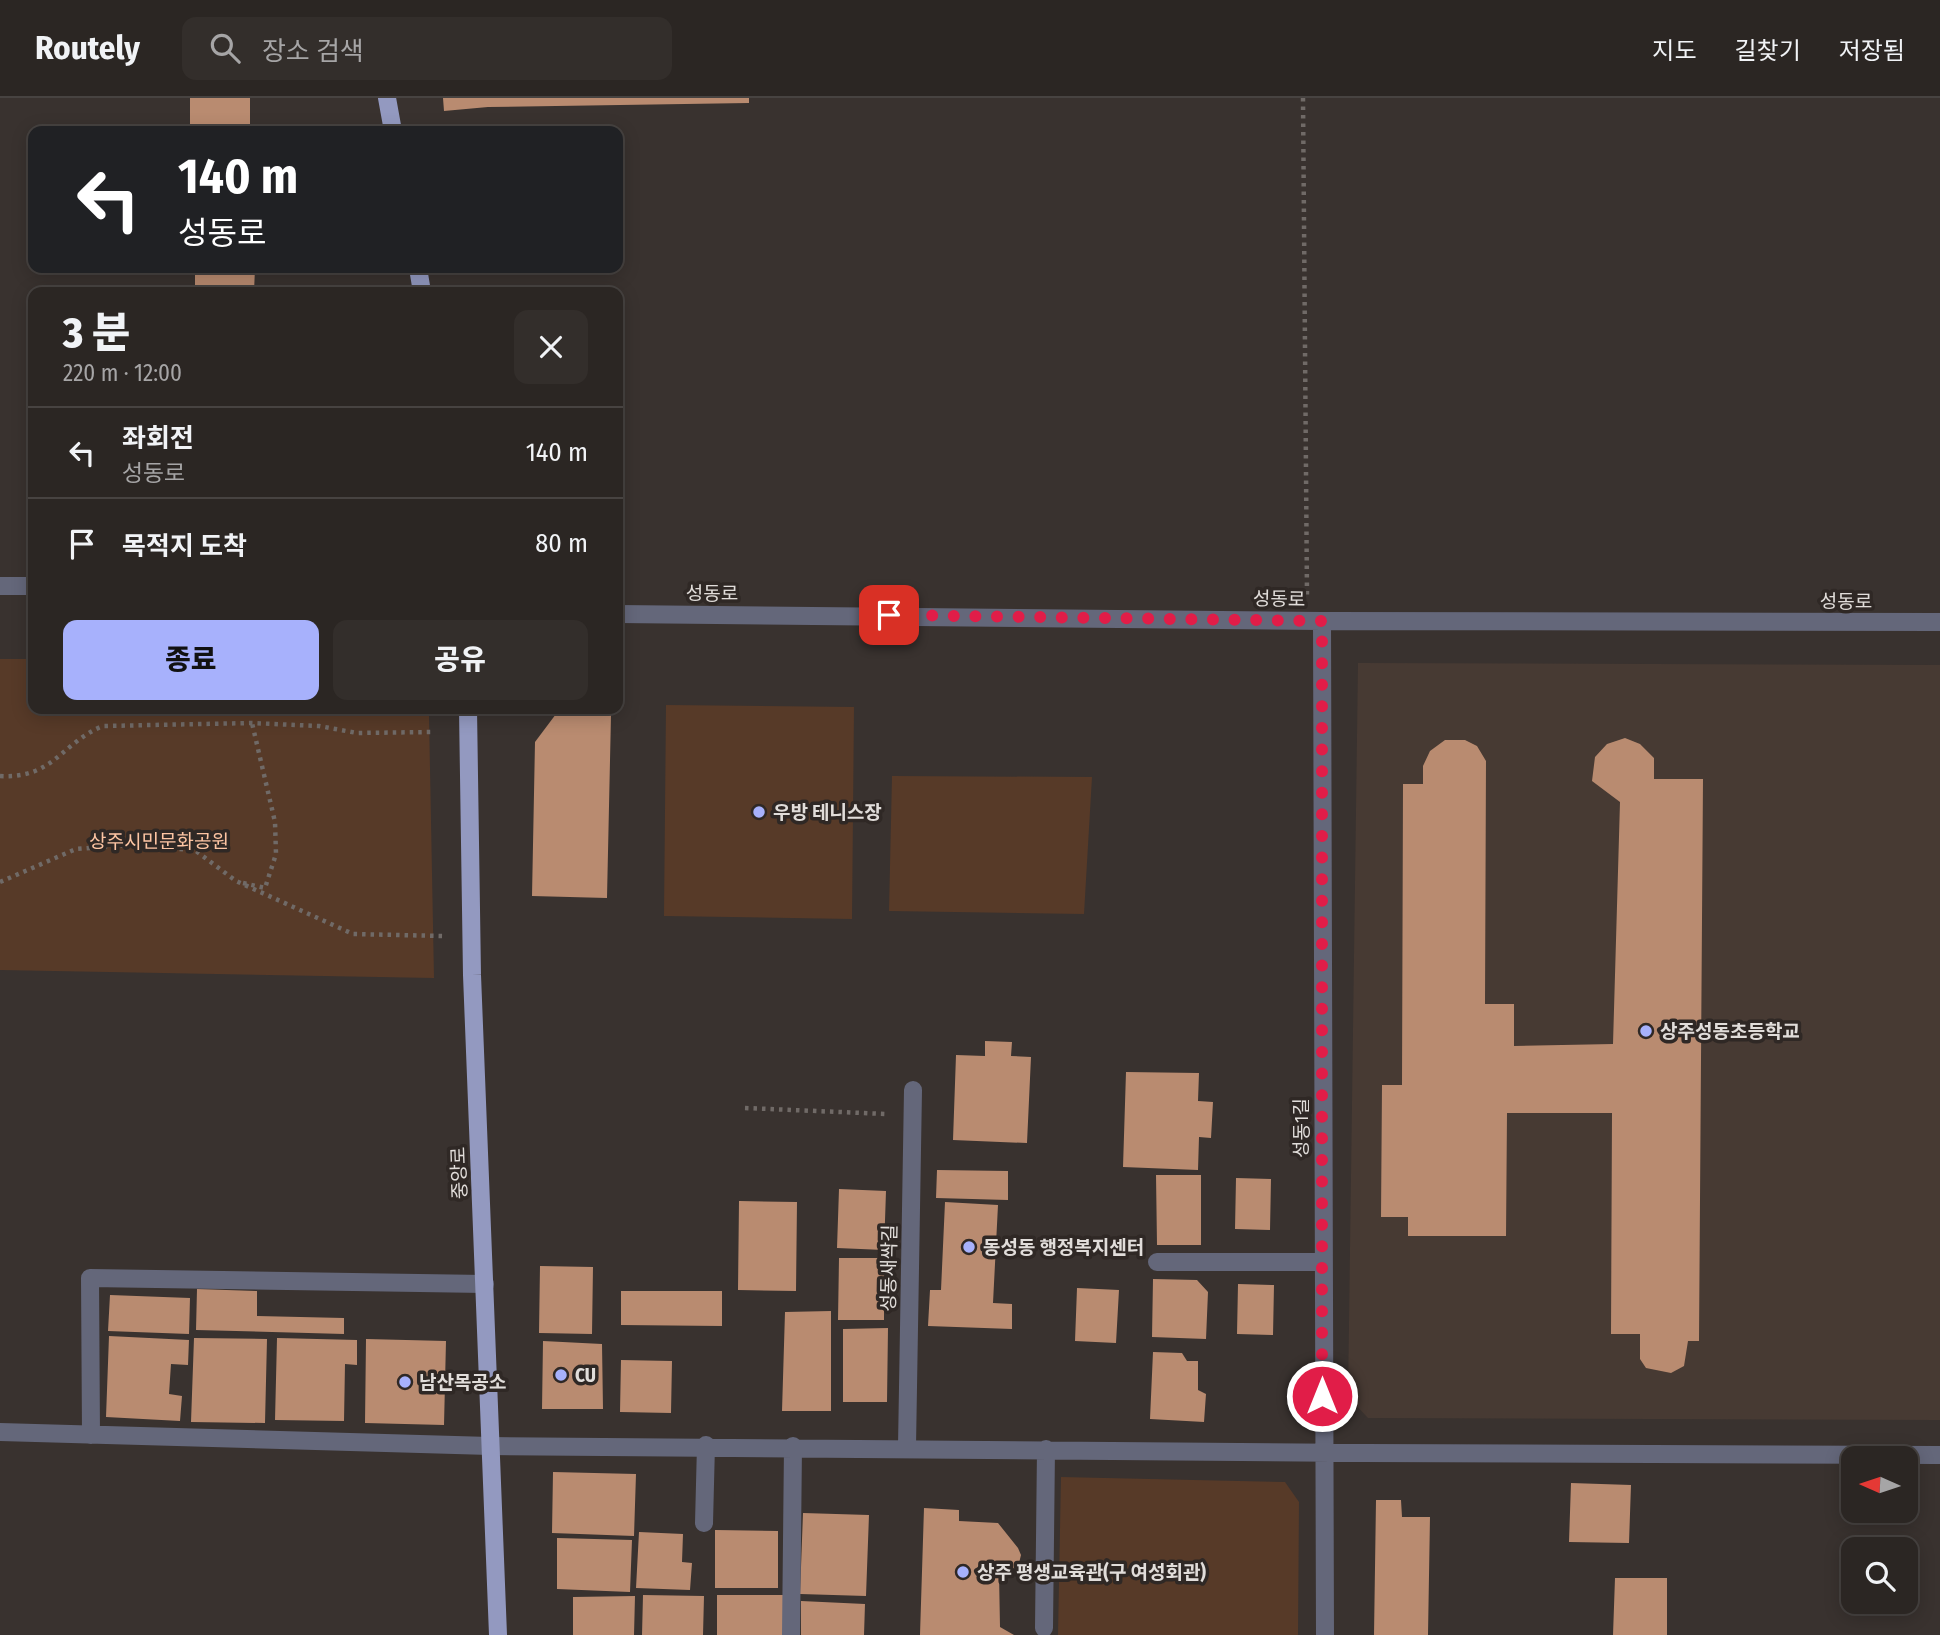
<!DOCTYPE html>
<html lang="ko">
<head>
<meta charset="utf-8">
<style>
  body { margin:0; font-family:"Fira Sans Condensed","Noto Sans KR",sans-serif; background:#332e2b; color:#f1f3f6; height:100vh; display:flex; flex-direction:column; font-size:26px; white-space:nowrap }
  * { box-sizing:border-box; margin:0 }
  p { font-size:23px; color:#a6a5a6 }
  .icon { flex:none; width:38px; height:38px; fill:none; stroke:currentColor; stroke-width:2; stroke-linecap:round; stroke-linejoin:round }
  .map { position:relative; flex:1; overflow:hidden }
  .sheet { position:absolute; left:28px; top:189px; width:595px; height:427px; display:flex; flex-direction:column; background:#2b2623; border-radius:14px; box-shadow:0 4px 18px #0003,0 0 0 2px #474341 }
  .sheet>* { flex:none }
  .guide { position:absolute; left:28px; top:28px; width:595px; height:147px; border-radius:14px; box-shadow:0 4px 18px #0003,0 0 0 2px #474341; background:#202124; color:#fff; overflow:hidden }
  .needle { width:46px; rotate:273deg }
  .tools { position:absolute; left:1841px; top:1348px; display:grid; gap:14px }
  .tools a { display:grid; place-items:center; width:77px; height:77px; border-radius:14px; background:#2b2623; box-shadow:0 4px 18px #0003,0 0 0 2px #474341; font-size:35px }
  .pin { position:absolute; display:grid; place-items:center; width:60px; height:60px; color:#fff; margin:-30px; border-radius:14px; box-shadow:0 4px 10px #0006 }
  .me { position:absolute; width:77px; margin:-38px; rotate:0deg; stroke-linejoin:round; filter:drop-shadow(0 0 5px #0008) }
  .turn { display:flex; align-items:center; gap:24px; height:147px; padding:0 35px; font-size:32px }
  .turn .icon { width:91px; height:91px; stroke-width:2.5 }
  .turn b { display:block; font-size:49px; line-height:60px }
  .round { display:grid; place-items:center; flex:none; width:74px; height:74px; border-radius:14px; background:#332e2b }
  .headline { display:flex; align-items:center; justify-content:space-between; height:119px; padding:0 35px }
  h1 { font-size:42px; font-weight:800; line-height:52px }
  .action { display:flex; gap:14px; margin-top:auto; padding:14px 35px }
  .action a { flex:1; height:80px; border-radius:14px; background:#a7b1fc; color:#111; font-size:28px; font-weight:800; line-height:80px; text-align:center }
  .action a+a { background:#332e2b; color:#f1f3f6 }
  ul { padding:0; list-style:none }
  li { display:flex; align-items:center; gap:21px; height:91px; padding:0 35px; border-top:2px solid #474341 }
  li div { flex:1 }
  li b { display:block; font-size:26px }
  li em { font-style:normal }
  header { display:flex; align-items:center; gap:42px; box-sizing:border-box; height:98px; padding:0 35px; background:#2b2623; border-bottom:2px solid #474341 }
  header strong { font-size:33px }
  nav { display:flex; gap:38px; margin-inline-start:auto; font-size:24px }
  .search { width:490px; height:63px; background:#332e2b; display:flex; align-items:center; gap:18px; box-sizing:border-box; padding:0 24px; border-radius:14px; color:#a6a5a6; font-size:26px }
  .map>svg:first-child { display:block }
  .built { fill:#473a33 }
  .green { fill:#573a28 }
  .building { fill:#b98b70 }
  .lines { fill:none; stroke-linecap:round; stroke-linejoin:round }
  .path { stroke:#706a67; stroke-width:4.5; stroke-dasharray:3.5 5; stroke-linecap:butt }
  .minor { stroke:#64677a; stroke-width:18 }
  .major { stroke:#9399c0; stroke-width:18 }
  .route { stroke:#e11d48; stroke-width:12; stroke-dasharray:0 21.6 }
  .poi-dot { fill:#a7b1fc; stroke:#2f2825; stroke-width:2.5 }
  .labels { text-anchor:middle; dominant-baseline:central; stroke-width:7; stroke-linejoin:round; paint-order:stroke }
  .street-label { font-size:19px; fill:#e1ddda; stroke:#2f2825 }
  .poi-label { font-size:19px; font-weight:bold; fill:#e1ddda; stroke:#2f2825; text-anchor:start }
  .park-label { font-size:19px; fill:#fdc5a3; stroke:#2f2825 }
</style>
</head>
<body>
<header>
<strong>Routely</strong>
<div class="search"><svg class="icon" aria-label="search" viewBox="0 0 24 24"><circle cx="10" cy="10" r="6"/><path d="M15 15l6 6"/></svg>장소 검색</div>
<nav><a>지도</a><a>길찾기</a><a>저장됨</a></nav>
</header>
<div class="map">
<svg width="1940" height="1537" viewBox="0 0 1940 1537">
  <rect width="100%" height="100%" fill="#39322f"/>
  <path class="built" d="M1358 565 1940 567V1322L1368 1320 1348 1299Z"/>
  <path class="green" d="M0 561H33V611H187V614L429 618 434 880 0 872Z
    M666 607 854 609 852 821 664 818Z
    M892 678 1092 679 1084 816 889 813Z
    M1061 1379 1285 1384 1299 1404 1298 1537H1058Z"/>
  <path class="building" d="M190 0H250V33H190Z
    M443 0H749V5L488 9 444 13Z
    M195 170H255L254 194H195Z
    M115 611H183V617L114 615Z
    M556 616 611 617 607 800 532 798 535 644Z
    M1625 640 1640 646 1654 660V681H1703L1699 1243H1688L1684 1268 1671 1275 1646 1270 1640 1261V1236H1611L1612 1015H1507L1506 1138H1408V1119H1381L1382 987H1402L1403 686H1423V668L1430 653 1445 642H1465L1477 648 1486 663 1485 906H1514V948L1613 946 1620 704 1592 683 1595 659 1607 646Z
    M985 943 1012 944 1011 958 1031 959 1027 1045 953 1042 956 957 985 958Z
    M1126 974 1199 975 1198 1003 1213 1004 1211 1040 1199 1039 1198 1072 1123 1069Z
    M937 1072 1008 1073V1102L936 1100Z
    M1156 1077H1201V1147H1157Z
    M1236 1080 1271 1081 1270 1132 1235 1131Z
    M839 1091 886 1093 884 1152 837 1150Z
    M739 1103 797 1104 796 1193 738 1192Z
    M945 1104 998 1107 993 1205 1012 1206V1231L928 1228 930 1192H941Z
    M839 1160H884V1222H838Z
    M540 1168 593 1169 592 1236 539 1235Z
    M1153 1181 1197 1182 1208 1194 1206 1241 1152 1239Z
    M1238 1186 1274 1187 1273 1237 1237 1236Z
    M1077 1190 1119 1192 1116 1245 1075 1243Z
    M197 1191 257 1193V1218L344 1220V1236L196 1232Z
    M621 1193H722V1228L621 1227Z
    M110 1197 190 1200 189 1236 108 1233Z
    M831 1213V1313H782L785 1214Z
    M888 1230 887 1304H843V1231Z
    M109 1238 189 1242 188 1267 171 1266 169 1296 182 1298 180 1323 106 1319Z
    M194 1240 267 1241 265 1325 191 1324Z
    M277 1240 357 1242V1267L345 1266 344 1323 275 1322Z
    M366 1241 446 1243 444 1327 365 1325Z
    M543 1243 602 1246 603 1311H542Z
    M1153 1254 1182 1255 1187 1263H1198V1292L1206 1296 1204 1324 1150 1321Z
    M621 1262 672 1263 671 1315 620 1314Z
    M553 1374 636 1376 634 1438 552 1435Z
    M1571 1385 1631 1387 1629 1445 1569 1444Z
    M1376 1402H1401L1402 1419H1430L1428 1537H1374Z
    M924 1410 959 1412V1423L998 1425 1018 1450 1021 1457 1018 1469 999 1475 1000 1529 1014 1537H920Z
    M803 1415 869 1417 866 1498 800 1496Z
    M715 1432 778 1433V1490H715Z
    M639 1434 683 1436 682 1464 692 1465 690 1492 636 1490Z
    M557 1440 632 1442 630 1494 557 1491Z
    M1615 1480H1667V1537H1613Z
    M643 1497 704 1498 703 1537H642Z
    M717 1497H783V1537H717Z
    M635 1498 634 1537H573V1499Z
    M801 1503 865 1506 864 1537H801Z"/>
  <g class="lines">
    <path class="path" d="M1303 0 1307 497
      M0 678C54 681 62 644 103 628L252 625 319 628 357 635 433 634
      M0 784 76 751 140 746 196 753 236 783 353 836 444 838
      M243 785 265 790 276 756 275 724 252 625
      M745 1010 887 1016"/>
    <path class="minor" d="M0 488H33
      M618 516 1322 523 1940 524
      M1322 523 1325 1537
      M1157 1164H1322
      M0 1334 490 1348 1362 1355 1940 1357
      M91 1337 90 1180 485 1186
      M907 1349 913 992
      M704 1425 706 1347
      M1044 1530 1046 1351
      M791 1537 793 1348"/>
    <path class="major" d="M387 0 393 33
      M418 170 422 194
      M468 611 472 877 498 1537"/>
  </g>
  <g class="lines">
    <path class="route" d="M889 517 1322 523V1298"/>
  </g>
  <g class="poi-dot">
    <circle cx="759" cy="714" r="7"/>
    <circle cx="1646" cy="933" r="7"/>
    <circle cx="969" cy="1149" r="7"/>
    <circle cx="561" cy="1277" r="7"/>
    <circle cx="405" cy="1284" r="7"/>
    <circle cx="963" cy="1474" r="7"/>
  </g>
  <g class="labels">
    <g class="street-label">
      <text x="712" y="495">성동로</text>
      <text transform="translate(1279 501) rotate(1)">성동로</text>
      <text x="1846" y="503">성동로</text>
      <text transform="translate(1301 1030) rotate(-90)">성동1길</text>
      <text transform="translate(459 1075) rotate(-92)">중앙로</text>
      <text transform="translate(889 1170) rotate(-89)">성동새싹길</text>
    </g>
    <g class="poi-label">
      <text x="773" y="714">우방 테니스장</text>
      <text x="1660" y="933">상주성동초등학교</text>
      <text x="983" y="1149">동성동 행정복지센터</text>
      <text x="575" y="1277">CU</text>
      <text x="419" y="1284">남산목공소</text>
      <text x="977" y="1474">상주 평생교육관(구 여성회관)</text>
    </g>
    <g class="park-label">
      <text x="159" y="743">상주시민문화공원</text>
    </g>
  </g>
</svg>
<div class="tools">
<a><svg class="needle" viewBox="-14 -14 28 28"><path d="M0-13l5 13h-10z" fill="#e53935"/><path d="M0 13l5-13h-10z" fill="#a6a5a6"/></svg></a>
<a><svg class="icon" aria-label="search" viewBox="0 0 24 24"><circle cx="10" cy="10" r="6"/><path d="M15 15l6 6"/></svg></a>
</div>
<div class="pin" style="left:889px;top:517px;background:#d93025"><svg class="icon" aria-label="arrive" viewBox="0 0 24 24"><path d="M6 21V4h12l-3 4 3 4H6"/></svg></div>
<svg class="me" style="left:1322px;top:1298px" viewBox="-20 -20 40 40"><circle r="17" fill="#e11d48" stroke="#fff" stroke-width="3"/><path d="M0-11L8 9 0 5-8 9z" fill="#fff"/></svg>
<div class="guide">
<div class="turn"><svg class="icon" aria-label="left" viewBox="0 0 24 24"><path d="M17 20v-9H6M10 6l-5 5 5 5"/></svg><div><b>140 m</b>성동로</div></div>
</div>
<section class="sheet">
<div class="headline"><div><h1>3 분</h1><p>220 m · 12:00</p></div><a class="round"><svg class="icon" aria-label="close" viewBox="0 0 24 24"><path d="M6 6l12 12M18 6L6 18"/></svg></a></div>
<ul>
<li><svg class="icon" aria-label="left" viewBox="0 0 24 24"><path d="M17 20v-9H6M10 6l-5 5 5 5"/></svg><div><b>좌회전</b><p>성동로</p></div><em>140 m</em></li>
<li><svg class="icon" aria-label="arrive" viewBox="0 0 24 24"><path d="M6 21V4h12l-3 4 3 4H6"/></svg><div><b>목적지 도착</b></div><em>80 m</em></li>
</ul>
<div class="action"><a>종료</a><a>공유</a></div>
</section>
</div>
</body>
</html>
